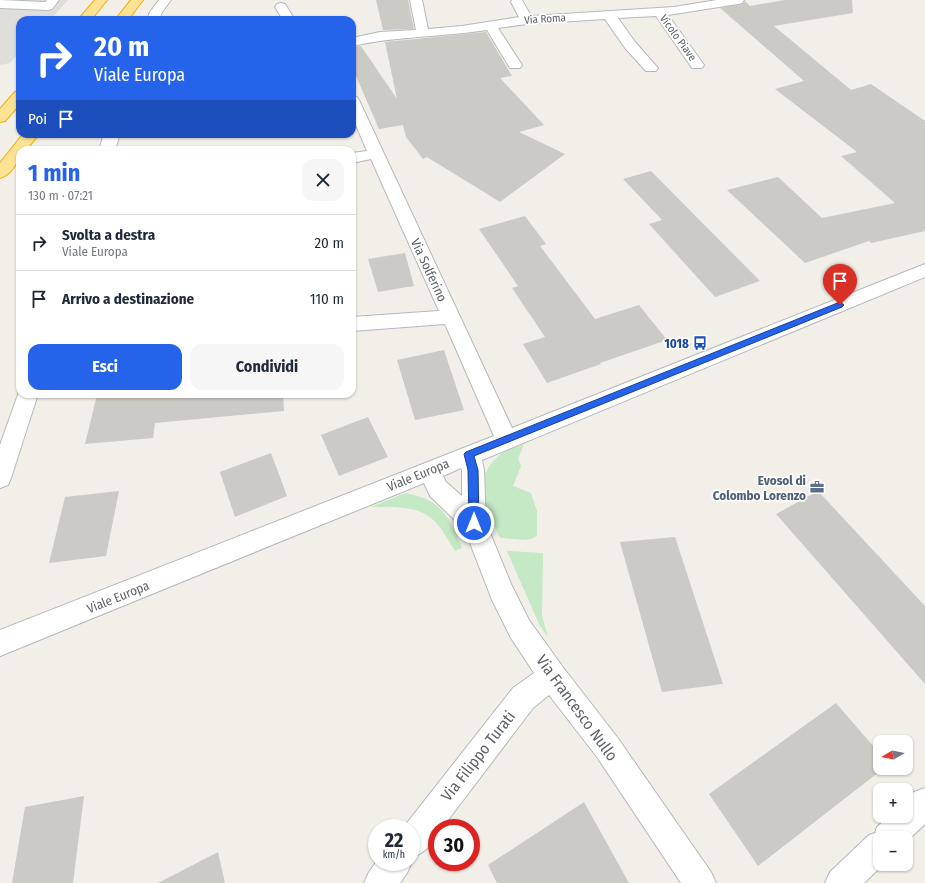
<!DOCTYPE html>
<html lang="it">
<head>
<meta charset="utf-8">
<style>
  body { margin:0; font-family:"Fira Sans Condensed",sans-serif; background:#f6f6f7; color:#1f2937; height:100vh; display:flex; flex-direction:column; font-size:15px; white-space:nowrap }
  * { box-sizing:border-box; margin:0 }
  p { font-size:13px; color:#747a83 }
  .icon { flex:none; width:22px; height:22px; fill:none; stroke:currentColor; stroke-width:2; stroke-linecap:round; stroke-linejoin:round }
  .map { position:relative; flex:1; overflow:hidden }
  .panel { position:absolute; left:16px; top:146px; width:340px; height:252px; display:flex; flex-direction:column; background:#fff; border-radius:12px; box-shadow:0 1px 3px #0004 }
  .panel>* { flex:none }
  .guide { position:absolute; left:16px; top:16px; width:340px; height:122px; border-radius:12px; box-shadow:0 1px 3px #0004; background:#2563eb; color:#fff; overflow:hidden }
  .needle { width:26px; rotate:260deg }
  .buttons { position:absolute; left:873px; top:735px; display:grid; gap:8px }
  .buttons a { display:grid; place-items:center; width:40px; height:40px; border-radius:8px; background:#fff; box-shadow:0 1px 3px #0004; font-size:20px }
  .speed { position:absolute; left:368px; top:819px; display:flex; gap:8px; font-size:20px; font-weight:700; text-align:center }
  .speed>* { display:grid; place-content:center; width:52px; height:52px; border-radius:50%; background:#fff; box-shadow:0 1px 3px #0004; line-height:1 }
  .speed small { font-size:10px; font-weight:400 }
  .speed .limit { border:6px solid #d22; background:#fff; color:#111 }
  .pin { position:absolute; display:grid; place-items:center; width:34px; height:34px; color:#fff; margin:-41px -17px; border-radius:50% 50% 50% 0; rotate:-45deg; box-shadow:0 0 4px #0007 }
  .pin .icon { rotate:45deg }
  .me { position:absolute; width:44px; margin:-22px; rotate:0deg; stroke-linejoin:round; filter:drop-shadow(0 0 3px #0008) }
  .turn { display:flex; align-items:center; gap:14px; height:84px; padding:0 12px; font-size:18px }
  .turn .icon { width:52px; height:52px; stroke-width:2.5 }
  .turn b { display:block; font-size:28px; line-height:34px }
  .then { display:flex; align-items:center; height:38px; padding:0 12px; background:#0003; gap:8px; font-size:15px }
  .round { display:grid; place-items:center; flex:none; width:42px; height:42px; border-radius:12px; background:#f6f6f7 }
  .headline { display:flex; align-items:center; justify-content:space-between; height:68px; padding:0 12px }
  h1 { font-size:24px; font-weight:700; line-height:30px; color:#2563eb }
  .action { display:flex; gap:8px; margin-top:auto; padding:8px 12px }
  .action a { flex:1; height:46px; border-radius:12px; background:#2563eb; color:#fff; font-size:16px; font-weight:700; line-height:46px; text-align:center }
  .action a+a { background:#f6f6f7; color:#1f2937 }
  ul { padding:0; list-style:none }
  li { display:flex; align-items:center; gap:12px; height:56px; padding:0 12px; border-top:1px solid #e0e1e3 }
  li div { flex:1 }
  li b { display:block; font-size:15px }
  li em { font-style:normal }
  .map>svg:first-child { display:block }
  .industrial { fill:#e0deda }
  .green { fill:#c5e8c5 }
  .building { fill:#cccac5 }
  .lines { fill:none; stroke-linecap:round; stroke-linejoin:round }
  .minor-casing { stroke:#b5b8bc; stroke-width:2 }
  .highway-casing { stroke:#f9ab00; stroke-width:2 }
  .minor { fill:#fff; fill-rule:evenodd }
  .highway { fill:#fde293; fill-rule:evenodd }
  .route { fill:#2563eb; stroke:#184099 }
  .labels { text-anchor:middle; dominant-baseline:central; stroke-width:3.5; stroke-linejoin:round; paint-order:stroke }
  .far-street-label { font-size:11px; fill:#5f6368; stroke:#fff }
  .street-label { font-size:13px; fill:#5f6368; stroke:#fff }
  .transit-label { font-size:13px; font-weight:bold; fill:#164399; stroke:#fff; text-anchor:end }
  .service-label { font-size:13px; font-weight:bold; fill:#4e5e75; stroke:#fff; text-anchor:end }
  .near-street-label { font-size:16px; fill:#5f6368; stroke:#fff }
</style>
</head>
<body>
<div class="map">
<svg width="925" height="883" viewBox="0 0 925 883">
  <rect width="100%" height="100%" fill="#f1efe8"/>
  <path class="industrial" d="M0 0H68L50 20H20V52L10 63 0 65Z"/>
  <path class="green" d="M524 444 518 459 521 466 513 486 531 493 537 511V536C528 543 511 538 500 538 486 508 469 479 501 454 507 449 517 447 524 444Z
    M405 493C442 499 449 517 462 548L455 551C448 540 441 526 431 518 415 505 390 507 371 507Z
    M507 551 543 553 542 616 548 637 539 624Z"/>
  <path class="building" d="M376 0H408L414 29 383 30Z
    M785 0H852L853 13 774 26 851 90 871 84 925 121V231L871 243 869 241 805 263 727 190 778 177 822 218 895 203 841 156 857 152 775 89 804 81 720 8 742 4 745 1 750 6Z
    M486 32 512 76 500 78 544 125 519 132 565 154 500 202 427 157 423 159 406 137 403 125 379 129 352 67V47L361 46 397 99 385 42Z
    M651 171 760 281 715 297 649 224 662 220 623 179Z
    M525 216 546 244 540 246 595 319 639 305 667 340 600 363 601 364 547 383 523 344 545 337 512 288 518 286 479 229Z
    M405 253 414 286 378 292 368 259Z
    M444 350 464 410 415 420 397 360Z
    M110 394H283L284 411 155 423 153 438 85 444 97 395Z
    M368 417 388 457 339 476 321 435Z
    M271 453 287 496 235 517 220 472Z
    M119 491 106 556 49 563 65 497Z
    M818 491 925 606V684L776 514Z
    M675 537 723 684 662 692 620 542Z
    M836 703 880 754V768H884L758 866 709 794Z
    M84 796 73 883H12L25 807Z
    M584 802 629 883H497L488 865Z
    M218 852 225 883H158Z"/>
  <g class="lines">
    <defs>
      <path id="minor" d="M0 0 45 2 47 0H59L52 9 48 10 0 8Z
        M159 0H171L162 12 159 20H147L150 12Z
        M410 0H422L428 29 462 26 519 17 511 2 512 0H522L531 16 674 7 717 0H744L742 3 738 4 668 15 704 65 702 68H692L656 16 618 18 635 42 658 68 656 71H646L625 48 605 19 527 24 498 28 522 65 520 68H510L487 30C442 37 396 36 352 46V38L380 32 416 30Z
        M281 3 285 4 295 20H283L275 7 277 4Z
        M352 96 357 97 359 100 512 428 925 264V277L482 460 484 470 486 523 511 584 529 620 562 666 617 737 711 872 716 883H681L597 757 549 695 533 708 442 828H437C437 842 423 854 411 858V828H403L513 688 534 673 511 638 492 600 465 530 430 496 424 483 0 656V630L494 436 445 324 352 331V317L439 311 371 159 352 163V153L367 151 352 116ZM461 468 462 470V496L446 482 443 476Z
        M104 134H120L115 150H99Z
        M20 389V394H38L11 478 8 485 0 488V445Z
        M925 788V824L906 842V838H880V864H884L864 883H825L830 872 869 835 875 833 877 827 889 816H906V800L914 792Z
        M411 860 412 862 407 873 400 883H364L369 872 377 861 411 862Z"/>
      <path id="highway" d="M95 0H107L91 20H78Z
        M131 0H143L128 20H115Z
        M20 91V104L5 121 0 122V109L15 92Z
        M23 134H39L26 150H20C20 161 11 175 0 178V163Z"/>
    </defs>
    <use href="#minor" class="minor-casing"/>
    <use href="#highway" class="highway-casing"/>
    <use href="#minor" class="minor"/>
    <use href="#highway" class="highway"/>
  </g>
  <path class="route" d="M840 302 844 305 842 307 474 456 478 470 479 523 477 526 474 527 470 526 469 523 468 470 464 454 466 452Z"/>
  <defs>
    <symbol id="bus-bare" viewBox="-9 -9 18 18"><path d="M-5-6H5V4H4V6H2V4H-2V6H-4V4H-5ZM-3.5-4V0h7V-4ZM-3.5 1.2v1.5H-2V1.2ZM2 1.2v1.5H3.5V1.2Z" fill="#1a4fb4" stroke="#fff" stroke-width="2.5" paint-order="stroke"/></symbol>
    <symbol id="office-bare" viewBox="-9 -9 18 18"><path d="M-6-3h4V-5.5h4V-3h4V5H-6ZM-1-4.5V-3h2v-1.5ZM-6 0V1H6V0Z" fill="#5c6f8a" stroke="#fff" stroke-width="2.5" paint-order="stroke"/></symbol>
  </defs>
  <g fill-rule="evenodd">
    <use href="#bus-bare" x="690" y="333" width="20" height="20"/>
    <use href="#office-bare" x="807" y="477" width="20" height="20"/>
  </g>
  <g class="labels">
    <g class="far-street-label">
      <text transform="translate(545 19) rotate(-4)">Via Roma</text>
      <text transform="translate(678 38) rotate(54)">Vicolo Piave</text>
    </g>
    <g class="street-label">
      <text transform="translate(429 270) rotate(65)">Via Solferino</text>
      <text transform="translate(418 475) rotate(-22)">Viale Europa</text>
      <text transform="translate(118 597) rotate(-22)">Viale Europa</text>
    </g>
    <g class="transit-label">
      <text x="689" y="343">1018</text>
    </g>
    <g class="service-label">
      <text x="806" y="480">Evosol di<tspan x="806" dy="15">Colombo Lorenzo</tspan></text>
    </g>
    <g class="near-street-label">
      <text transform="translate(577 708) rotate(54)">Via Francesco Nullo</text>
      <text transform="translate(478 756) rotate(-52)">Via Filippo Turati</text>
    </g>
  </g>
</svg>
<div class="buttons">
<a><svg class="needle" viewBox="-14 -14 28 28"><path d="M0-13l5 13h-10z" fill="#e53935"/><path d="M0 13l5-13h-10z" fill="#747a83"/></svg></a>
<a>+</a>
<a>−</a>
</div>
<div class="speed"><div>22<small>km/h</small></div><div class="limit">30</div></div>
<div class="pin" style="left:840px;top:305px;background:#d93025"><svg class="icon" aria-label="arrive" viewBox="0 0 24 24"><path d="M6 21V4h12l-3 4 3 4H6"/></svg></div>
<svg class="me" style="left:474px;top:523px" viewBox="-20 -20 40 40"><circle r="17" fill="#2563eb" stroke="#fff" stroke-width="3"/><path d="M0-11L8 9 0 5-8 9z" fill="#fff"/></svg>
<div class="guide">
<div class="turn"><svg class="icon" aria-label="right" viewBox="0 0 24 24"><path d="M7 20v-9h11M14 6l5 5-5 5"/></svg><div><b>20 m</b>Viale Europa</div></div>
<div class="then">Poi<svg class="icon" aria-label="arrive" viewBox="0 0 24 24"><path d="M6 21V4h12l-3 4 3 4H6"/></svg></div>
</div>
<section class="panel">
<div class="headline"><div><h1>1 min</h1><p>130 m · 07:21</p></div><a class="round"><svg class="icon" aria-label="close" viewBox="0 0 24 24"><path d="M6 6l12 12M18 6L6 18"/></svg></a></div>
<ul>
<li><svg class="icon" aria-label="right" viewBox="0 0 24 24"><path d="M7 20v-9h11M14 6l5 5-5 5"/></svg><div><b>Svolta a destra</b><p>Viale Europa</p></div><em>20 m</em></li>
<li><svg class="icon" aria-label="arrive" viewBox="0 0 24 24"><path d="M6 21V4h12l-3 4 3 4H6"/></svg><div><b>Arrivo a destinazione</b></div><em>110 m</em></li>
</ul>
<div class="action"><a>Esci</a><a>Condividi</a></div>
</section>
</div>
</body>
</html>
